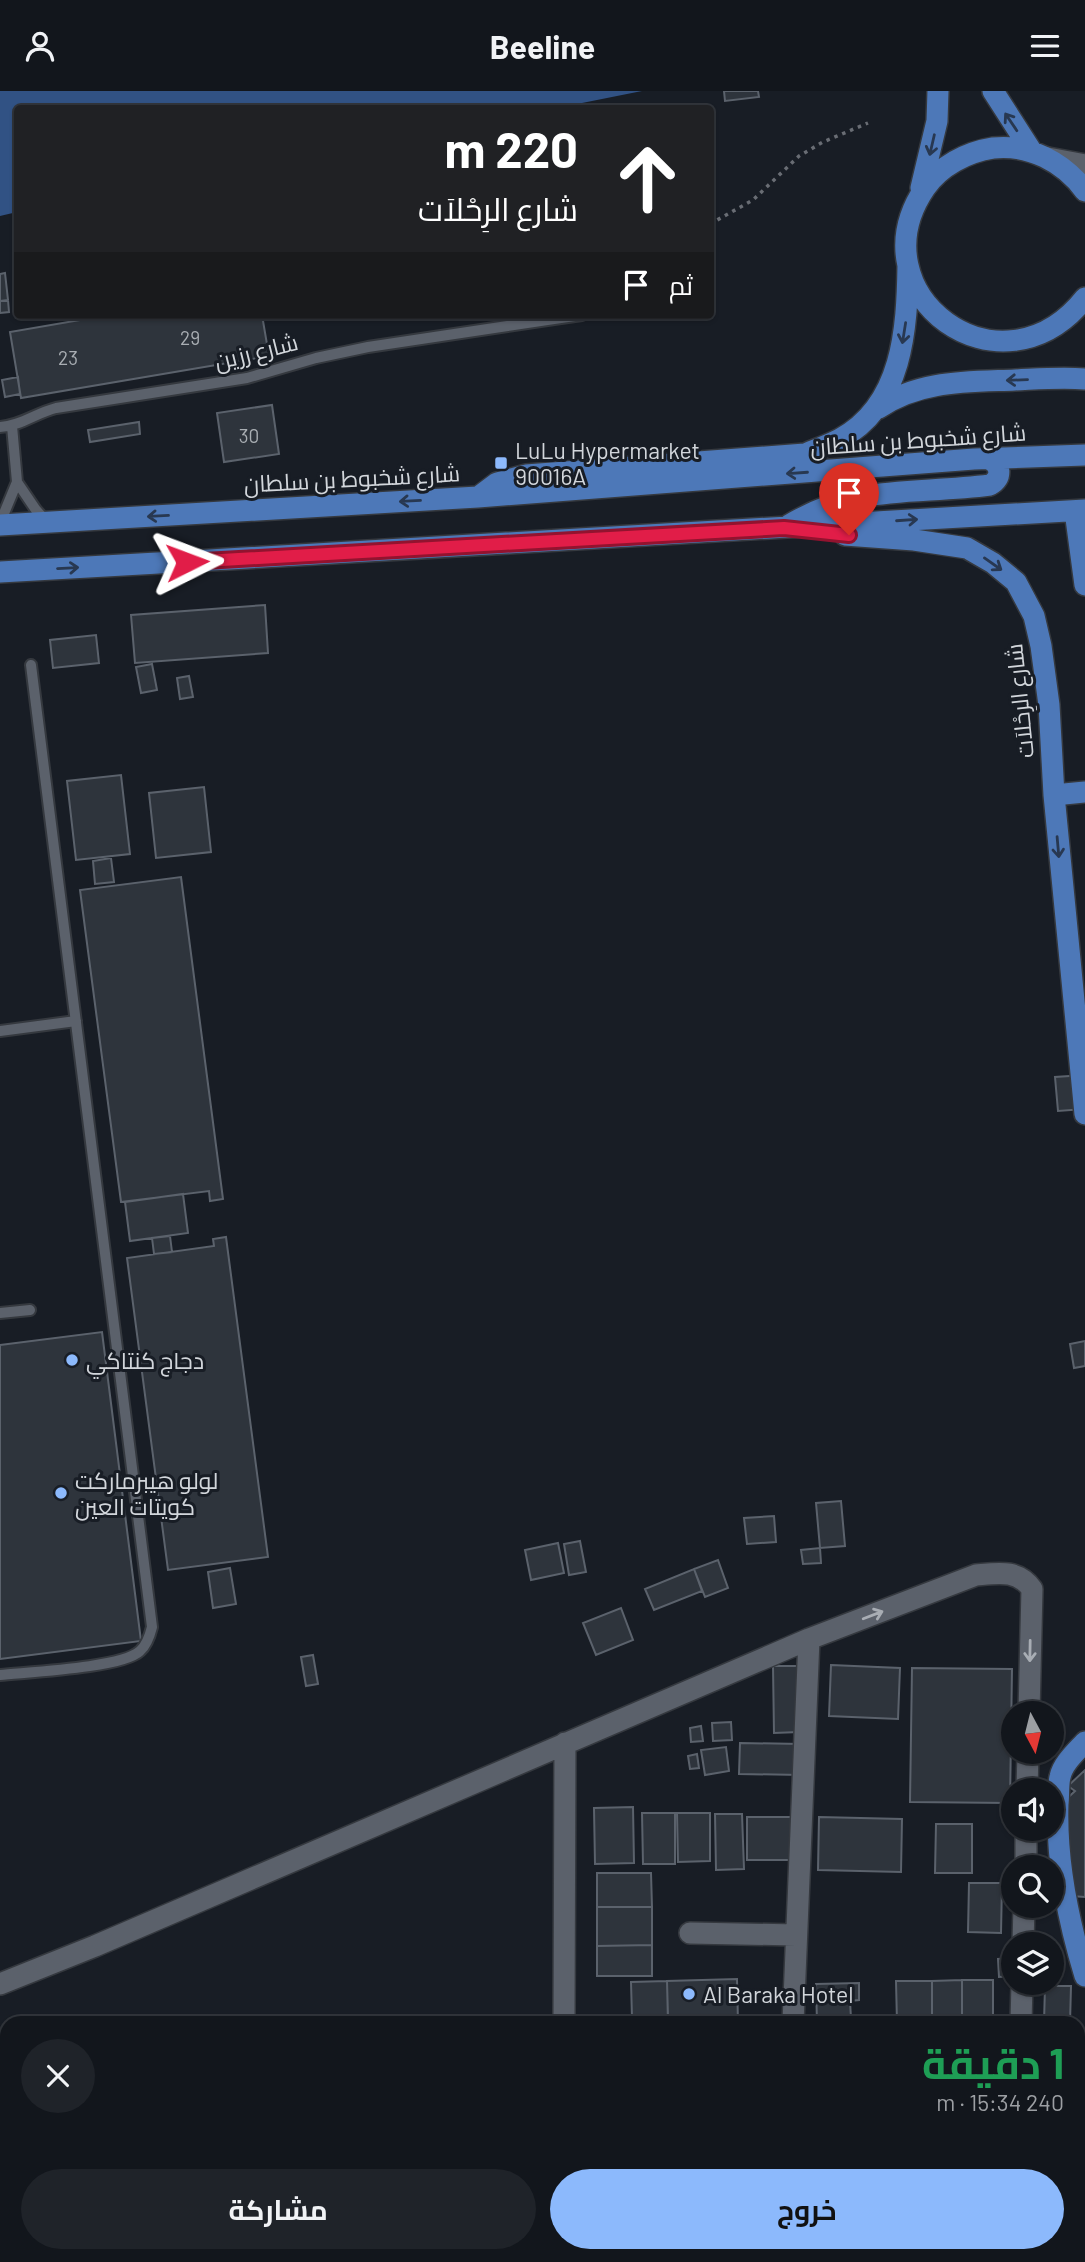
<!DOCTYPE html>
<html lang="ar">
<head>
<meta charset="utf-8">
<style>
  body { margin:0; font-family:Barlow,Cairo,sans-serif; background:#1f2329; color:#f1f3f6; direction:rtl; height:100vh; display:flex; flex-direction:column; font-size:26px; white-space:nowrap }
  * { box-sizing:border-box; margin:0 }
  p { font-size:23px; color:#9c9fa3 }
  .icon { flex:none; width:38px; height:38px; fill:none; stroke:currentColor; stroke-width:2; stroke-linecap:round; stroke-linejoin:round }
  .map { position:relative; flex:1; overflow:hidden; direction:ltr }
  .panel { position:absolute; left:0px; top:1925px; width:1085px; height:247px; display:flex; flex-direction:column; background:#12161c; border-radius:21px 21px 0 0; box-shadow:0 2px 5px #0004,0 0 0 2px #31353b; direction:rtl }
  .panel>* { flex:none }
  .hud { position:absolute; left:14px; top:14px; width:700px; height:214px; border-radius:7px; box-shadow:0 2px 5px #0004,0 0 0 2px #31353b; direction:rtl; background:#202124; color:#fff; overflow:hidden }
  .needle { width:46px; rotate:173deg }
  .controls { position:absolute; left:1001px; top:1610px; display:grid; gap:14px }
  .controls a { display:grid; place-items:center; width:63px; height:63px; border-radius:50%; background:#12161c; box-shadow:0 2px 5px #0004,0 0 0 2px #31353b; font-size:35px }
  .pin { position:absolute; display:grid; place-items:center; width:60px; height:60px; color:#fff; margin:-72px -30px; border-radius:50% 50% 50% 0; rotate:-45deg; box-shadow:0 0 7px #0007 }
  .pin .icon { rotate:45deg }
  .me { position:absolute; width:77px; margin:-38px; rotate:87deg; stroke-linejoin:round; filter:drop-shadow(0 0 5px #0008) }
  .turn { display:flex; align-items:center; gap:24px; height:147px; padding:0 21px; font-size:32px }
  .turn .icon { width:91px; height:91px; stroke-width:2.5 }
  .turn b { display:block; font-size:49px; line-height:60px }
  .then { display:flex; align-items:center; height:66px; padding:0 21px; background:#0003; gap:14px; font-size:26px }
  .round { display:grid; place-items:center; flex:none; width:74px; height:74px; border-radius:37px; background:#1f2329 }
  .headline { display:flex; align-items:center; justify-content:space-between; height:119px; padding:0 21px }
  h1 { font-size:42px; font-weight:700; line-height:52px; color:#1e9e55 }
  .cta { display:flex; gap:14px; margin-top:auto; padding:14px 21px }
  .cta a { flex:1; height:80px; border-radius:42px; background:#8cb9fc; color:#111; font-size:28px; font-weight:700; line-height:80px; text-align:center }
  .cta a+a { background:#1f2329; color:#f1f3f6 }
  header { display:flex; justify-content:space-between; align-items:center; height:91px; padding:0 21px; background:#12161c; font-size:32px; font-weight:700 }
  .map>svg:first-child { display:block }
  .forest { fill:#315284 }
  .building { fill:#2e343c; stroke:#5b626c; stroke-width:2 }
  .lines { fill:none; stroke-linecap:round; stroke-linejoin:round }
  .service-casing { stroke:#35393f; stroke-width:14 }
  .minor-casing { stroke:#35393f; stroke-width:24 }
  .secondary-casing { stroke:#35393f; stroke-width:24 }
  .primary-casing { stroke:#35393f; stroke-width:24 }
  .path { stroke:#696d74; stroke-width:3.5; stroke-dasharray:3.5 5; stroke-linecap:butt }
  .service { stroke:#5b616b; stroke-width:10 }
  .minor { stroke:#5b616b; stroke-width:21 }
  .secondary { stroke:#5b616b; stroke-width:21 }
  .primary { stroke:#4d78b8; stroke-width:21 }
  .oneway { stroke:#283851 }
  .oneway2 { stroke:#a8adb4 }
  .route-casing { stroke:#92132f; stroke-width:18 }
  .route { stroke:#e11d48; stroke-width:12 }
  .poi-dot { fill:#8cb9fc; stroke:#181d25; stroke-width:2.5 }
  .labels { text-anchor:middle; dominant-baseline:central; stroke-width:6; stroke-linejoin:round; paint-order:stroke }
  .number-label { font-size:19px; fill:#a9aeb3 }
  .street-label { font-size:23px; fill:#d2d6db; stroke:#181d25 }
  .poi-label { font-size:23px; fill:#d2d6db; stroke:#181d25; text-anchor:start }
</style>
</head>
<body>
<header><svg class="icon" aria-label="menu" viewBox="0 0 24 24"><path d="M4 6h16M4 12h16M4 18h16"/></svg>Beeline<svg class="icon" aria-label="person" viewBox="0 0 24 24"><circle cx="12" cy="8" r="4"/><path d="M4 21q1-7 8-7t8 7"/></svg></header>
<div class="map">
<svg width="1085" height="2171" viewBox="0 0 1085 2171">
  <rect width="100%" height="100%" fill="#181d25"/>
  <path class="forest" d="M0 0H642L552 18H18L17 121 0 125Z"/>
  <path class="building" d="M724 0H758L759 6 725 10Z
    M5 182 8 209 0 210V183Z
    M8 209 9 221 0 222V210Z
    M109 224H262L269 265 21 307 10 241Z
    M18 286 20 303 5 306 2 289Z
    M272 314 279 363 224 371 217 322Z
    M139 331 140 343 90 351 88 339Z
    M265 514 268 562 135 572 131 524Z
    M96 544 99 572 53 577 50 549Z
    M152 573 157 599 141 602 136 576Z
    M189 585 193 606 180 608 177 587Z
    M121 684 130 763 76 769 67 690Z
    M204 696 211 761 156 767 149 702Z
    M111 767 114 791 95 793 93 770Z
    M181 786 223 1108 210 1110 209 1100 121 1111 80 799Z
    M1085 984V1018L1058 1020 1055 986Z
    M183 1103 188 1142 130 1150 125 1111Z
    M170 1145 172 1161 154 1163 152 1147Z
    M226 1146 268 1466 168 1479 127 1167 214 1155 213 1148Z
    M102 1241 141 1550 0 1568V1254Z
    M1085 1250V1275L1074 1277 1070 1253Z
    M841 1410 845 1455 820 1457 816 1412Z
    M774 1425 776 1451 747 1453 744 1427Z
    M580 1450 586 1481 569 1484 564 1453Z
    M558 1452 564 1482 531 1489 525 1459Z
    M820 1457 821 1472 803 1473 801 1459Z
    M718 1469 728 1497 705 1506 694 1478Z
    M230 1477 236 1513 213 1517 208 1481Z
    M694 1478 702 1500 654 1519 645 1498Z
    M621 1517 633 1549 596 1564 583 1532Z
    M313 1564 318 1593 306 1595 301 1566Z
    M831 1574 900 1577 898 1628 829 1625Z
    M773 1575H798L799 1641 774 1642Z
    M912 1577 1012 1578 1010 1712 910 1711Z
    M731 1631 732 1649 713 1650 712 1632Z
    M701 1635 703 1650 691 1651 690 1637Z
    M740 1652 801 1653V1684L739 1683Z
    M726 1656 729 1680 705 1684 701 1659Z
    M697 1663 699 1677 690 1678 688 1665Z
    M1085 1679V1806L1058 1804 1061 1713 1075 1700 1068 1695Z
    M633 1716 634 1772 595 1773 594 1717Z
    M642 1722H675V1773H643Z
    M677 1722H710V1770L678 1771Z
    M715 1723H742L744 1778 716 1779Z
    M747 1726H798V1769H747Z
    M819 1726 902 1728 901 1781 818 1779Z
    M936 1733H972V1782H935Z
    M597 1782H651L652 1816H597Z
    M969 1792H1002L1001 1842 968 1841Z
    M597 1816H652V1854L597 1855Z
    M652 1854V1885H597V1855Z
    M1013 1867V1885L999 1886 998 1868Z
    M737 1888 738 1932H668L667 1890Z
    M962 1889V1932H932V1890Z
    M962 1889H993V1932H962Z
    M667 1890 668 1926 632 1927 631 1891Z
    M896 1890H932V1932H897Z
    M859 1892V1909L850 1910 851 1927H858V1932H817L816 1893Z
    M1045 1895H1071L1070 1932H1044Z
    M1078 1960H1085V2055H1078Z
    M618 2165H634L657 2171H616Z
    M934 2165H982V2171H933Z"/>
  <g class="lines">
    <defs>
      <path id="service" d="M553 224 554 228 582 224
        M0 336C20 335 36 322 56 317L247 287 316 267 368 256 554 228
        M17 391 36 419 47 431
        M0 432 17 391 12 335
        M0 940 76 930
        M0 1222 30 1219
        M0 1584C28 1581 122 1577 140 1560 147 1554 150 1544 152 1536L31 574"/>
      <path id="minor" d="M1027 1699 1028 1661
        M1026 1776V1738
        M690 1842 796 1844
        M1023 1853 1024 1815
        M0 1893 95 1855 809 1548 976 1484C998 1482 1018 1478 1032 1498L1029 1622
        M564 1932 565 1652
        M793 1932 809 1548
        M1021 1932 1022 1892
        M573 2165V2171
        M776 2165 798 2171
        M1010 2171 1011 2165"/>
      <path id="secondary" d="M1048 67 1085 74"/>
      <path id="primary" d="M993 0 1032 61
        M921 97 937 30 938 0
        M1085 100C1064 71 1029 53 993 57 967 61 940 75 925 97 853 203 1001 313 1085 207
        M879 317C919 289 968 291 1015 289 1038 288 1062 286 1085 288
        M481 404 497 392 526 384 805 363C816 358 829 354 840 348 903 314 907 238 908 174
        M1075 420 1085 494
        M0 434 478 406 974 368 1085 364
        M789 434C860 392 913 404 990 394 1002 387 1002 374 989 368
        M845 444 914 449 967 457 993 472 1016 491 1034 525 1041 555 1049 614 1054 704 1085 1023
        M0 481 1085 419
        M1054 704 1085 701
        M1085 1651C1076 1661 1063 1672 1060 1686 1058 1694 1059 1705 1058 1713 1056 1772 1068 1829 1085 1885
        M1078 2154 1085 2067"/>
    </defs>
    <use href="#service" class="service-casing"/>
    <use href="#minor" class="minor-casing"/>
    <use href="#secondary" class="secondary-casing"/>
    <use href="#primary" class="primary-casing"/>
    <path class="path" d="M710 133 753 109 799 65 823 51 868 32"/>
    <use href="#service" class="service"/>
    <use href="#minor" class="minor"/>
    <use href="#secondary" class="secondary"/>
    <use href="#primary" class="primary"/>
  </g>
  <defs><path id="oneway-shaft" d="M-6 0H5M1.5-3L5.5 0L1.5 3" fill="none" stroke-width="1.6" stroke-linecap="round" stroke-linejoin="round" transform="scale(1.75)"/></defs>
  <g class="oneway">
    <use href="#oneway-shaft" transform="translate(1011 31) rotate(-124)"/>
    <use href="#oneway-shaft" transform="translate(932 54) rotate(103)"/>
    <use href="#oneway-shaft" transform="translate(904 242) rotate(99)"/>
    <use href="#oneway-shaft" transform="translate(1017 289) rotate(178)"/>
    <use href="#oneway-shaft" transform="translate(797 382) rotate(176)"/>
    <use href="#oneway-shaft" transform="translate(410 410) rotate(177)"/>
    <use href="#oneway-shaft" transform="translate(158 425) rotate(177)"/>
    <use href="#oneway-shaft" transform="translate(907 429) rotate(-4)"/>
    <use href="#oneway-shaft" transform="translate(993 473) rotate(35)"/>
    <use href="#oneway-shaft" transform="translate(68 477) rotate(-3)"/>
    <use href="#oneway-shaft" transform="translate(1058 756) rotate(85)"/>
  </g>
  <g class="oneway2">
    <use href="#oneway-shaft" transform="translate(873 1524) rotate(-21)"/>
    <use href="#oneway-shaft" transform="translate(1030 1560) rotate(91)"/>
  </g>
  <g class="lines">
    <defs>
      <path id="route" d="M187 471 784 437 849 444"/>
    </defs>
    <use href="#route" class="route-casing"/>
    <use href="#route" class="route"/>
  </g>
  <g class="poi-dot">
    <rect x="494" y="365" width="14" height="14" rx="3.5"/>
    <circle cx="72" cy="1269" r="7"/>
    <circle cx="61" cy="1402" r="7"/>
    <circle cx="689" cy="1903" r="7"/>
  </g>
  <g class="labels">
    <g class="number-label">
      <text x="190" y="246">29</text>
      <text x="68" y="266">23</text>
      <text x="249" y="344">30</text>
    </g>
    <g class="street-label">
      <text transform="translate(256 260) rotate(-14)">شارع رزين</text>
      <text transform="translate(918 348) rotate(-4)">شارع شخبوط بن سلطان</text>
      <text transform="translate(352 387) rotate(-3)">شارع شخبوط بن سلطان</text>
      <text transform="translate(1019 610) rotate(-96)">شارع الرِحْلاَت</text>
    </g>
    <g class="poi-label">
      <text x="515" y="359">LuLu Hypermarket<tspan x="515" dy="26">90016A</tspan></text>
      <text x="86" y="1269">دجاج كنتاكي</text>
      <text x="75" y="1389">لولو هيبرماركت<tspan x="75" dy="26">كويتات العين</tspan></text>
      <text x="703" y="1903">Al Baraka Hotel</text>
    </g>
  </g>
</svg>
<div class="controls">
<a><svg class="needle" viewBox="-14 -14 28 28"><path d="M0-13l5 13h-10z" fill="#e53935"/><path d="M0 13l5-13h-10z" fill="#9c9fa3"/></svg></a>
<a><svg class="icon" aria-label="sound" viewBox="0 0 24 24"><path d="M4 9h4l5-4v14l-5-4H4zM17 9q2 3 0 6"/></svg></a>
<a><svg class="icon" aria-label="search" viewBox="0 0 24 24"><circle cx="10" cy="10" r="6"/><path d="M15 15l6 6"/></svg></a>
<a><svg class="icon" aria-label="layers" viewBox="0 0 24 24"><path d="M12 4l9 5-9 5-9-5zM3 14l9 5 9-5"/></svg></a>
</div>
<div class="pin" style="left:849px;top:444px;background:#d93025"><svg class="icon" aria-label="arrive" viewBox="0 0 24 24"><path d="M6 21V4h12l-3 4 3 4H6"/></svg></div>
<svg class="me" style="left:187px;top:471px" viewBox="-20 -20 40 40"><path d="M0-17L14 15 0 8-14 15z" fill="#e11d48" stroke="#fff" stroke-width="4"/></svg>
<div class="hud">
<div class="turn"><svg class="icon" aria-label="ahead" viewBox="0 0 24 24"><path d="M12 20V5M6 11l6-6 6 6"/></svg><div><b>220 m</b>شارع الرِحْلاَت</div></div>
<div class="then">ثم<svg class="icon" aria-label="arrive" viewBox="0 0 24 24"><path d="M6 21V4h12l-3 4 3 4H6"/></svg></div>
</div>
<section class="panel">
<div class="headline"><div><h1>1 دقيقة</h1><p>240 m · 15:34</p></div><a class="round"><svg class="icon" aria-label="close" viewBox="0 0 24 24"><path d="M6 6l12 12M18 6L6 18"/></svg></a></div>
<div class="cta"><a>خروج</a><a>مشاركة</a></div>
</section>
</div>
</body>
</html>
